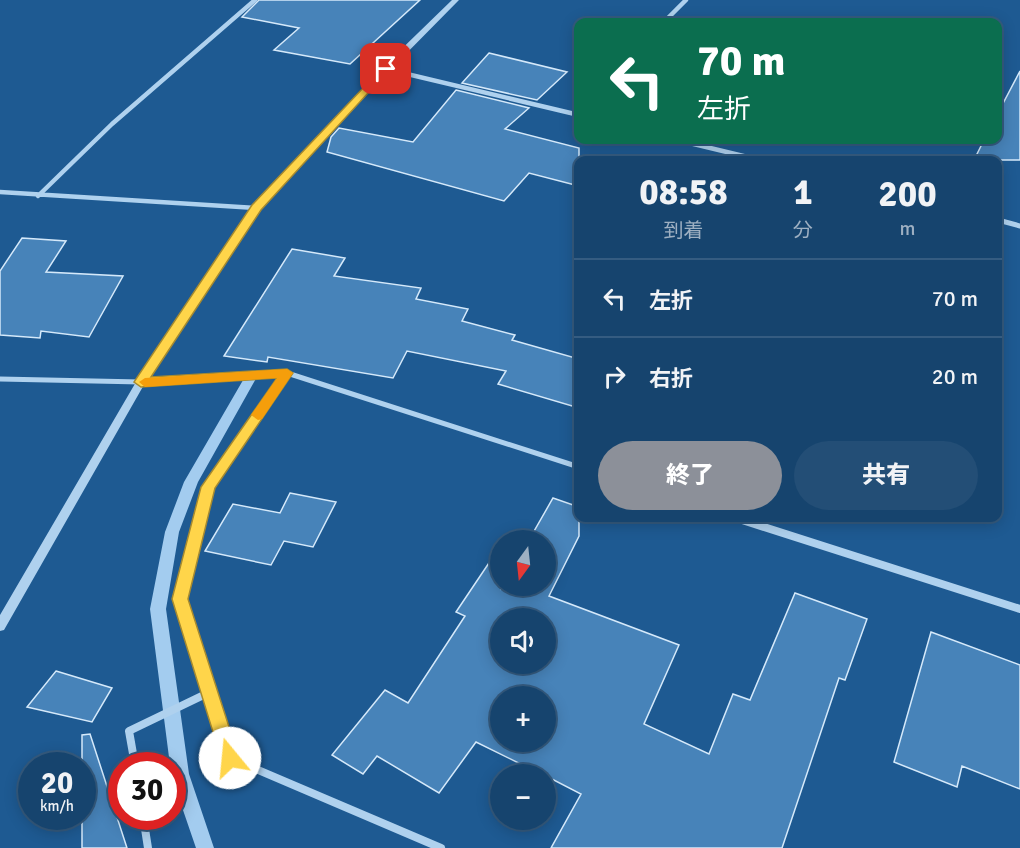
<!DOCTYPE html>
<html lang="ja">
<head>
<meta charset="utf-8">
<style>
  body { margin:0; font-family:Signika,"Noto Sans JP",sans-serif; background:#234e76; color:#f1f3f6; height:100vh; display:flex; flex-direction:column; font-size:22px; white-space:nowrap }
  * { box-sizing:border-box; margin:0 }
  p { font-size:20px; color:#9eb0c2 }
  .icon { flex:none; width:33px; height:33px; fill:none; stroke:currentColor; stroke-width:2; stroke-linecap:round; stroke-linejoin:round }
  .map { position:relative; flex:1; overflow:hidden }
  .sheet { position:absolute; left:574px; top:156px; width:428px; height:366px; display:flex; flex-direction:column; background:#16446e; border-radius:12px; box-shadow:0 3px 15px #0003,0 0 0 2px #355c81 }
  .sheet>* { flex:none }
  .hud { position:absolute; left:574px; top:18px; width:428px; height:126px; border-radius:12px; box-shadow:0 3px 15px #0003,0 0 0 2px #355c81; background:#0b6e4f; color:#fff; overflow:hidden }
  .needle { width:39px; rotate:195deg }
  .buttons { position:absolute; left:490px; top:530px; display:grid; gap:12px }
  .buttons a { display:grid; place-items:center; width:66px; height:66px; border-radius:50%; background:#16446e; box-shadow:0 3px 15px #0003,0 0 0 2px #355c81; font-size:30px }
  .speed { position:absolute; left:18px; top:752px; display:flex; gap:12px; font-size:30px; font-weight:700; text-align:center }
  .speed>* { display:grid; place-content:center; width:78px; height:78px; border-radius:50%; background:#16446e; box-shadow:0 3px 15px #0003,0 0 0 2px #355c81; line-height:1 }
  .speed small { font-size:15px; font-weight:400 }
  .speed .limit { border:9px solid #d22; background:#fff; color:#111 }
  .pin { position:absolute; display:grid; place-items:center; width:51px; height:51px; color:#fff; margin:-26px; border-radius:12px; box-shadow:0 3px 9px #0006 }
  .me { position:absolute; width:66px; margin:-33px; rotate:343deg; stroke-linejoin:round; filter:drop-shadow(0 0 4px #0008) }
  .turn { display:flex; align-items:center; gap:21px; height:126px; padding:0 24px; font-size:27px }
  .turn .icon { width:78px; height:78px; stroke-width:2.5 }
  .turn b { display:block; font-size:42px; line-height:51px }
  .eta { display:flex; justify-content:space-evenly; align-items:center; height:102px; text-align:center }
  .eta b { font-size:36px; font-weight:800; line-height:42px }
  .button { display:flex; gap:12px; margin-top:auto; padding:12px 24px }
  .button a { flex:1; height:69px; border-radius:36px; background:#8c9099; color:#fff; font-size:24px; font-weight:800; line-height:69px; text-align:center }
  .button a+a { background:#234e76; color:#f1f3f6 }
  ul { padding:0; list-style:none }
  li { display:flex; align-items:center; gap:18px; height:78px; padding:0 24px; border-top:2px solid #355c81 }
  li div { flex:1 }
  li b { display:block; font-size:22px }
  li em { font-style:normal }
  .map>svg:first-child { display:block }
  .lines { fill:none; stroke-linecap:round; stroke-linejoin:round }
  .stream { fill:#a3ccef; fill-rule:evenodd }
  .building { fill:#4783b9; stroke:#d5e9fa; stroke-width:1.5; fill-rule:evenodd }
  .minor-far2 { stroke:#afd1ee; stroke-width:4.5 }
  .minor-far1 { stroke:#afd1ee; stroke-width:5 }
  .minor { stroke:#afd1ee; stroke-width:8 }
  .tertiary { fill:#afd1ee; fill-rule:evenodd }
  .route { fill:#ffd54a; stroke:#a68a30; stroke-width:1.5 }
  .slow { fill:#f59e0b }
</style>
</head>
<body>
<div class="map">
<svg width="1020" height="848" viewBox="0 0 1020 848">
  <rect width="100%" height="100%" fill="#1e5a92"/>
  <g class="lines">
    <path class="stream" d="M252 371 258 375 198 482 179 532 166 609 189 774 214 848H196L172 778V765H170L150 609 165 532 184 482 246 375Z"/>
  </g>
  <path class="building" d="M259 0H420L350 64 274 50 299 28 242 17Z
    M489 53 567 72 537 100 462 83Z
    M1020 71V160H974L984 140H998V113Z
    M456 90 529 108 505 129 579 148V186L529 173 504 201 327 152 331 137 339 128 413 142Z
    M22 238 66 241 46 272 123 276 89 337 41 331 40 338 0 335V271Z
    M292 249 345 258 334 276 421 288 416 299 468 309 462 321 515 335 512 340 579 359V408L498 384 506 371 407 351 393 378 268 357 267 362 224 356Z
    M290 493 336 502 313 547 284 541 271 565 205 551 233 504 280 513Z
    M553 498 579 507V536L549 596 679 645 644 724 709 754 733 694 750 700 795 593 867 619 845 680 839 678 782 848H551L581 794 546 776V774H541L476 742 439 793 377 756 363 774 332 755 385 690 408 703 465 616 456 612 501 545V588L503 585H546V540H529ZM501 618H546V663H501ZM501 696H546V741H501Z
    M931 632 1020 665V789L962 766 957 787 894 762Z
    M56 671 112 688 92 722 27 707Z
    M90 734 127 848H82V735Z"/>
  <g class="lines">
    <path class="minor-far2" d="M664 22 686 0
      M386 69 579 115
      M677 140 760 160
      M0 192 256 208
      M38 196 112 124 255 0"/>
    <path class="minor-far1" d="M998 220 1020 226
      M0 379 141 382 287 373 579 467
      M208 487 287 373"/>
    <path class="minor" d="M209 486 180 599 230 758 441 848
      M736 518 1020 609
      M135 765 129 731 210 692
      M143 816 148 848"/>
    <path class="tertiary" d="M452 0H459L389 71 259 210 145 383 4 630 0 631V615L136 382 253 206 383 67Z"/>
  </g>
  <path class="route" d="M383 67 390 69 261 210 151 377 287 369 293 373 215 488 188 599 239 758 236 764 230 766 224 764 221 758 172 599 201 487 277 378 141 387 134 382 252 205Z"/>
  <path class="slow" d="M287 369 293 373 262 419 258 420 251 415 277 378 145 387 139 382 145 378Z"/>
</svg>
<div class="buttons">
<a><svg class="needle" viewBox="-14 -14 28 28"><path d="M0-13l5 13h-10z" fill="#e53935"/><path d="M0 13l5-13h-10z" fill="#9eb0c2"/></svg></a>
<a><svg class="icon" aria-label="sound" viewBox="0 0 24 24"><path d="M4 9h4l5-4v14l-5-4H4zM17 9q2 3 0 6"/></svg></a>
<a>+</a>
<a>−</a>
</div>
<div class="speed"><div>20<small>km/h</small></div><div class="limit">30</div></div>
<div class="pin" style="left:386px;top:69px;background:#d93025"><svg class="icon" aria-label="arrive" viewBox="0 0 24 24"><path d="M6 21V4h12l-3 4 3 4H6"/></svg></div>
<svg class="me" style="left:230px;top:758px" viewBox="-20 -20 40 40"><circle r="19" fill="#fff"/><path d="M0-13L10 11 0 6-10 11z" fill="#ffd54a"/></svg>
<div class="hud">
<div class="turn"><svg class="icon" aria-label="left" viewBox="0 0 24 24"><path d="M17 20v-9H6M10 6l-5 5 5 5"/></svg><div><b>70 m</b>左折</div></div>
</div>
<section class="sheet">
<div class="eta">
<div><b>08:58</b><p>到着</p></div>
<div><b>1</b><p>分</p></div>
<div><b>200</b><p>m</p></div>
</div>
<ul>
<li><svg class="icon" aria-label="left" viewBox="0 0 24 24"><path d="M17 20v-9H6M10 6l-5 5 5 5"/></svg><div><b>左折</b></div><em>70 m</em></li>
<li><svg class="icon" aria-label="right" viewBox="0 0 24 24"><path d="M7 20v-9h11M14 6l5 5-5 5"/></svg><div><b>右折</b></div><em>20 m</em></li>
</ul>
<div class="button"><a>終了</a><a>共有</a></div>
</section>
</div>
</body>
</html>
